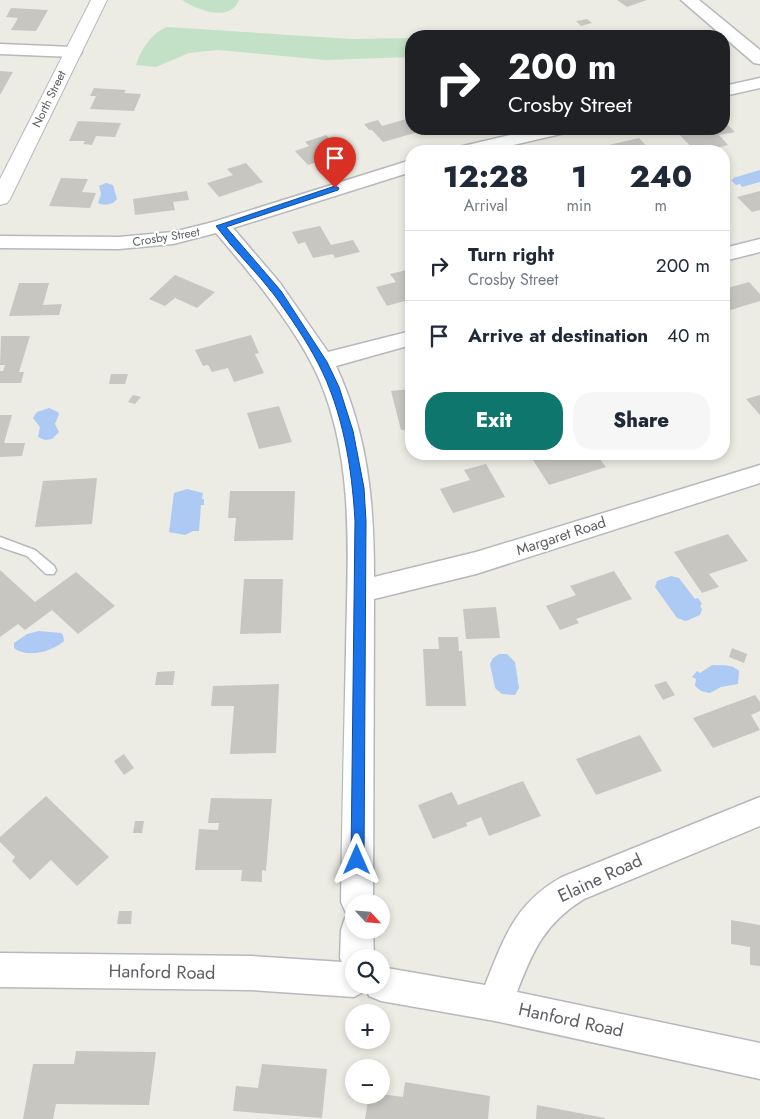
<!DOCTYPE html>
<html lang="en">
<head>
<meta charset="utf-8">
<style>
  body { margin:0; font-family:Jost,sans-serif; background:#f6f6f7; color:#1f2937; height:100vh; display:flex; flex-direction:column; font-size:19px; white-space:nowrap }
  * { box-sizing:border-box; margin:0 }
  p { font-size:16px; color:#747a83 }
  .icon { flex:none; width:28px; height:28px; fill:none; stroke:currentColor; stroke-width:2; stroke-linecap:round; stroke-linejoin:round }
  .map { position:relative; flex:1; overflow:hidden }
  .details { position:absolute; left:405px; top:145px; width:325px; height:315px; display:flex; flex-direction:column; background:#fff; border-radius:20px; box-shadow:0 2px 8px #0003 }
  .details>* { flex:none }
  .banner { position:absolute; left:405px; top:30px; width:325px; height:105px; border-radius:20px; box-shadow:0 2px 8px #0003; background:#202124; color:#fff; overflow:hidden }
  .needle { width:32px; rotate:116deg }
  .buttons { position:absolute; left:345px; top:894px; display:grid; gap:10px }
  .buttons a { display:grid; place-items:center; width:45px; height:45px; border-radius:50%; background:#fff; box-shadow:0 2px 8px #0003; font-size:25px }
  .pin { position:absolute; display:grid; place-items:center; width:42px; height:42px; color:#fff; margin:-51px -21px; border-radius:50% 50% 50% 0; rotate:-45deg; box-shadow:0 0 5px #0007 }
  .pin .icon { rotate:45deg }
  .me { position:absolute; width:55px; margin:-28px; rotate:0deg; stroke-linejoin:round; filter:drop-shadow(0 0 4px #0008) }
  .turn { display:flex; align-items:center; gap:18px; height:105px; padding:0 20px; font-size:22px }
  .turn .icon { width:65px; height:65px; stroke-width:2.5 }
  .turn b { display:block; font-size:35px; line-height:42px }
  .eta { display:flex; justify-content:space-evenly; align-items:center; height:85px; text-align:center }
  .eta b { font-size:30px; font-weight:800; line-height:35px }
  .button { display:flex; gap:10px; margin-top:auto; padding:10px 20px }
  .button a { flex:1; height:58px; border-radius:20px; background:#0f766e; color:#fff; font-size:20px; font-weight:800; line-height:58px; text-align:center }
  .button a+a { background:#f6f6f7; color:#1f2937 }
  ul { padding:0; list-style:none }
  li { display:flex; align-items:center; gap:15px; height:70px; padding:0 20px; border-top:1px solid #e0e1e3 }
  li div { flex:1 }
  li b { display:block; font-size:19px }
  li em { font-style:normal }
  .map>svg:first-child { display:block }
  .green { fill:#c3e1c7 }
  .water { fill:#accaf4 }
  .building { fill:#c8c6c0 }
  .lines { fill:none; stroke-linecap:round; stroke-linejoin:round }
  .lane-casing { stroke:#b6b8bc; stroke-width:3 }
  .street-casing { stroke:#b6b8bc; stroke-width:3 }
  .secondary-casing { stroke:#b7b8be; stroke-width:2 }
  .lane { fill:#fff; fill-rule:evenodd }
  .street { fill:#fff; fill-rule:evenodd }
  .secondary { fill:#fff; fill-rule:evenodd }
  .route { fill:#1a73e8; stroke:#114b97 }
  .labels { text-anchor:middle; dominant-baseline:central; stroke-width:4; stroke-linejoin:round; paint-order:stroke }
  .far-street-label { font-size:12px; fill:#5c5e62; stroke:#fff }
  .street-label { font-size:15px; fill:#5c5e62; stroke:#fff }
  .near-street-label { font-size:18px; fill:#5c5e62; stroke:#fff }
</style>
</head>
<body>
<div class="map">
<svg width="760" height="1119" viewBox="0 0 760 1119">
  <rect width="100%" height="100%" fill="#ecece4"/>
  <path class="green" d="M182 0H239C230 23 197 10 182 0Z
    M167 27 352 39 411 38V57L325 60 218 50 189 53 156 67 136 65C141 50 151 33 167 27Z"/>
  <path class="water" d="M760 170V182L742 187 740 184 736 185 731 180 734 179 733 178Z
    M106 183 113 185 117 199C113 205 104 206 98 203L101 194 99 186Z
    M49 408 58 412 59 414 55 424 59 432 52 439 45 440 38 437 40 427 33 418 37 412Z
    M187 489 203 493 202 499H204V505H201L199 531H193L185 535 169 532 174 493Z
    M671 576 679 578 695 599 698 598 702 604 700 606 702 609 700 615 686 621 677 618 655 587 657 581Z
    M39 631 61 633 63 635 64 641C53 651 28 659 14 648V643L27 634Z
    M499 654H507L515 662 519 688 515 695 502 694 495 688 490 664 493 658Z
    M712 665C722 666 731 663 739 671L738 684 721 687 710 693 701 691 695 686 696 679 692 677 697 671 700 673Z"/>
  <path class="building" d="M617 0H647L627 7Z
    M11 8 48 10 36 31 11 30 18 18 6 17Z
    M587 19 592 23 581 26 576 21Z
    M0 71 13 72 0 95Z
    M94 88 126 90 124 93 141 94 134 111 90 109 96 96H90Z
    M410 118 411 129H420L422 131 383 142 372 130H369L364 124 378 120 382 126Z
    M78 121 121 123 115 137 96 136 92 145 83 144 85 141H69Z
    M724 121 735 132 719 135 728 145 715 148 712 145 699 148 703 151H695L674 129H724Z
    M326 135 344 154 308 165 295 151 309 146 305 142Z
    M639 138 651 151H604L600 147Z
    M246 163 263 182 219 197 207 183 233 175 227 169Z
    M61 178 88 179 82 192 96 193 90 208 49 206Z
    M187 191 189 200 173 202 175 210 135 215 133 199Z
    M760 191V210L752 212 737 197Z
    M320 226 331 245 353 240 360 252 335 258 333 254 313 258 305 242 298 244 292 232Z
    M411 269V299L387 306 376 287 396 282 390 274Z
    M175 275 215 292 197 308 175 298 165 306 149 299Z
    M749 282 760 294V301L724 312V289Z
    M19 283H49L43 305 62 304 59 315 9 316Z
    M251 335 259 353 255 354 264 373 234 382 228 368 212 372 208 365 203 366 195 350Z
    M1 336H30L19 372H24L21 383H0V371H3L5 365H0Z
    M111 374H128L125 384H109Z
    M411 389V429L401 430 391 391Z
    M133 395 141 397 135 404 128 402Z
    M760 395V415L746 399Z
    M279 406 292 442 259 449 247 413Z
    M0 415H12L4 443H25L22 456 0 457Z
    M553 454H596L606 467 549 485 533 460Z
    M486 464 505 497 453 513 440 489 470 480 464 470Z
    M97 478 92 524 35 527 43 481Z
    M230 491H295L293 540 234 541 236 518H228Z
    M728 534 748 561 709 574 719 587 702 593 674 552Z
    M0 570 35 602 76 572 115 606 78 634 52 610 25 630 18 624 0 637Z
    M614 571 632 599 576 619 579 623 560 630 546 606 576 595 570 586Z
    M244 579H283L281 633 240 634Z
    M496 607 500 638 466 639 463 609Z
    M438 637H458L459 651H462L466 706H426L423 649H439Z
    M732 648 747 654 744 663 729 657Z
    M175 671 173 685H155L157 672Z
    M666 681 675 695 663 700 654 685Z
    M279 684 276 753 230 754 234 706H211L213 686Z
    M755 695 760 702V711L751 715 760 730 713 748 693 718Z
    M640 735 662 771 596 795 576 759Z
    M124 754 134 768 124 775 114 761Z
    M523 781 541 816 489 836 481 817 466 823 467 826 433 839 418 805 452 792 458 805Z
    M46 796 109 857 77 886 51 860 30 880 12 861 15 857 0 842V837Z
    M211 798 272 799 266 871 262 870V882L241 881 242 870H195L199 829 218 830 219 823H208Z
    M135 821H144L142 833H133Z
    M119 911H132L131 924H117Z
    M731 920 760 925V966L750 965V947L731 944Z
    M76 1051 156 1052 149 1105 56 1104 53 1119H23L33 1064H74Z
    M262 1064 327 1069 322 1118 233 1111 236 1086 258 1088Z
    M405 1082 490 1096 488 1119H365L369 1095 381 1094 403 1097Z
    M537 1105 605 1118V1119H536Z"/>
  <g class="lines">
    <defs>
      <path id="lane" d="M0 537 35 550 54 566 56 570 54 574H46L27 556 0 547Z"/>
      <path id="street" d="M681 0H699L760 50V64L754 63Z
        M0 44 73 47 79 48 82 52 79 56 73 57 0 54Z
        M760 78V88L724 96V86Z
        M536 129H567L565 133 488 151H457L459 147Z
        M411 160V172L233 228 280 283 328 352 411 331V345L336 366C368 435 374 502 374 577L476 552 760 465V483L476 574 374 599 373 902H354V930H373L374 958H354V985H381V967L485 985C504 938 515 903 562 877L760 797V826L584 899C545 923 533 950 517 992L760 1043V1079L495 1021 381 1001 369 996 367 990 354 997 251 990 0 987V953L251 956 342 962 340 958 341 930 345 918 352 916 346 913 341 902C342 819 344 736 346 653 347 562 356 467 320 381 298 330 252 275 216 233L173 244 119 249 0 248V236L119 237 173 232 213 222Z
        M760 239V252L724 261V248Z"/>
      <path id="secondary" d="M91 0H107L10 199 7 203 0 205V179Z"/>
    </defs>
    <use href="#lane" class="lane-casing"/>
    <use href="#street" class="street-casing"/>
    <use href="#secondary" class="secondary-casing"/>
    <use href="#lane" class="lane"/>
    <use href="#street" class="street"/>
    <use href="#secondary" class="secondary"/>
  </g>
  <path class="route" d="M335 186 339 188 338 190 226 227 281 291 327 362 339 387 353 431 364 488 366 521 364 860 362 864 357 866 353 864 351 860 355 521C352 468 343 411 318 363 306 340 290 317 275 296 257 272 234 251 216 226Z"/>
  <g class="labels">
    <g class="far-street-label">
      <text transform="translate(49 99) rotate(-64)">North Street</text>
      <text transform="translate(166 237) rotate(-9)">Crosby Street</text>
    </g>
    <g class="street-label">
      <text transform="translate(561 536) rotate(-18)">Margaret Road</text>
    </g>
    <g class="near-street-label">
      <text transform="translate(600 878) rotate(-25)">Elaine Road</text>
      <text transform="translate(162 972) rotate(1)">Hanford Road</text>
      <text transform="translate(571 1020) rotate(12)">Hanford Road</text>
    </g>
  </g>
</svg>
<div class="buttons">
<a><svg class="needle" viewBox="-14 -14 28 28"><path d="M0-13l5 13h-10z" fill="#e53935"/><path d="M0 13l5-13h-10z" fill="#747a83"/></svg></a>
<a><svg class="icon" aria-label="search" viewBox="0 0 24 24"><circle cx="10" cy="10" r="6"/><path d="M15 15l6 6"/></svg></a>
<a>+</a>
<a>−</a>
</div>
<div class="pin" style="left:335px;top:188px;background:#d93025"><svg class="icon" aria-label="arrive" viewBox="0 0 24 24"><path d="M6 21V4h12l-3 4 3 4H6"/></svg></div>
<svg class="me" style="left:357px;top:860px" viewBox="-20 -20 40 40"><path d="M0-17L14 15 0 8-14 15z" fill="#1a73e8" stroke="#fff" stroke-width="4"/></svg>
<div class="banner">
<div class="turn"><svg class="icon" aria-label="right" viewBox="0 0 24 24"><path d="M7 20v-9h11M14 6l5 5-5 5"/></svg><div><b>200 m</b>Crosby Street</div></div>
</div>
<section class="details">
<div class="eta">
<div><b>12:28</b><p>Arrival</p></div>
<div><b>1</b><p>min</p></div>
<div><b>240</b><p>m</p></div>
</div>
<ul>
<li><svg class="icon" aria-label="right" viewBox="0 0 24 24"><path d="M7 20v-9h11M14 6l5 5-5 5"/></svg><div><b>Turn right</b><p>Crosby Street</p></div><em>200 m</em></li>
<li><svg class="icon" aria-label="arrive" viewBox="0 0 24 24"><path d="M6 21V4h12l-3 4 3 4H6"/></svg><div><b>Arrive at destination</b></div><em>40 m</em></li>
</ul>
<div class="button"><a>Exit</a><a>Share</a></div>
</section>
</div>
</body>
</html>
